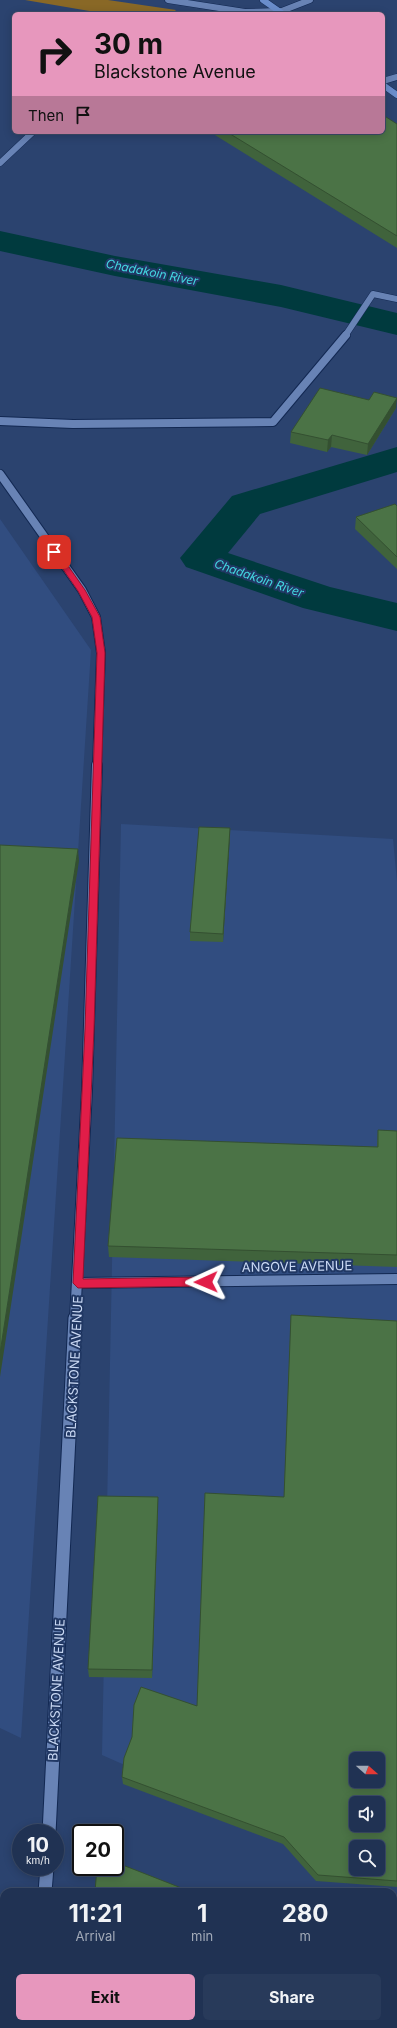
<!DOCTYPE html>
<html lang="en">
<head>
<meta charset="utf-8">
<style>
  body { margin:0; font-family:Inter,sans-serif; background:#283a5a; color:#f1f3f6; height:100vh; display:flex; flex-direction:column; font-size:15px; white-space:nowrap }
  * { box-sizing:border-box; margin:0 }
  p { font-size:13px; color:#a2aab8 }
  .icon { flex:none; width:22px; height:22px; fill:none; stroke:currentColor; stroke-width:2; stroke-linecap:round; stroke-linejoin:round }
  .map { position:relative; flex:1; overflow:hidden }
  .drawer { position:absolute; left:0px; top:1888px; width:397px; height:140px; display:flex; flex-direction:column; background:#203253; border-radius:12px 12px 0 0; box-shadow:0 2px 10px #0003,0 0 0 1px #3d4d6a }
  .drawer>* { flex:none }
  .top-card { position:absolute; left:12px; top:12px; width:373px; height:122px; border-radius:6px; box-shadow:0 2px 10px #0003,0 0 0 1px #3d4d6a; background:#e797bd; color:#111; overflow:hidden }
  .needle { width:26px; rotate:111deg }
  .controls { position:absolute; left:349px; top:1752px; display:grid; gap:8px }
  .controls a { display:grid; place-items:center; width:36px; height:36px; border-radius:6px; background:#203253; box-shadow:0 2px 10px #0003,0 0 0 1px #3d4d6a; font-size:20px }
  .speed { position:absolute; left:12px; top:1824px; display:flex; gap:8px; font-size:20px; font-weight:700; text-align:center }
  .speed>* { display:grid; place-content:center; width:52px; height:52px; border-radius:50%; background:#203253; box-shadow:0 2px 10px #0003,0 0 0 1px #3d4d6a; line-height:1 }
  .speed small { font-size:10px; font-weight:400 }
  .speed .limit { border:2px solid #111; border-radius:6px; background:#fff; color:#111 }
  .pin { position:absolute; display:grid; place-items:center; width:34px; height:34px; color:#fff; margin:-17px; border-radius:8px; box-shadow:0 2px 6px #0006 }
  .me { position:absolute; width:44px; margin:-22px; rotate:269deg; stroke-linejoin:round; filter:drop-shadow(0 0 3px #0008) }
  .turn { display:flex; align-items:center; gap:14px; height:84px; padding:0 16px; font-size:18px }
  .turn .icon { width:52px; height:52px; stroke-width:2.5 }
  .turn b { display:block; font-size:28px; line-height:34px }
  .then { display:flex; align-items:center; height:38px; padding:0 16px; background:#0003; gap:8px; font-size:15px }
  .eta { display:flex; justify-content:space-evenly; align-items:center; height:68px; text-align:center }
  .eta b { font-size:24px; font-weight:700; line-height:28px }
  .primary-button { display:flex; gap:8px; margin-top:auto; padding:8px 16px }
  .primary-button a { flex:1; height:46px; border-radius:6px; background:#e797bd; color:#111; font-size:16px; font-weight:700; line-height:46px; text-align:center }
  .primary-button a+a { background:#283a5a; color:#f1f3f6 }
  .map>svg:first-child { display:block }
  .built { fill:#314d80; fill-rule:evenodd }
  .forest { fill:#896826 }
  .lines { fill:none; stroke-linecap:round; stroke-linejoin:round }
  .river { fill:#003a3e; fill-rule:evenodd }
  .service-far1-casing { stroke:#122852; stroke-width:7 }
  .service-casing { stroke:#122852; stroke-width:12 }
  .minor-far3-casing { stroke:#122852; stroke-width:7 }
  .minor-far2-casing { stroke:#122852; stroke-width:10 }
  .minor-far1-casing { stroke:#122852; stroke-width:12 }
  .minor-casing { stroke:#122852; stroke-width:15 }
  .tertiary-casing { stroke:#122852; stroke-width:7 }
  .primary-casing { stroke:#122852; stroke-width:7 }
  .service-far1 { stroke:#6883b5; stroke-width:6 }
  .service { stroke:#6883b5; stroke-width:10 }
  .minor-far3 { stroke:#6883b5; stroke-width:6 }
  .minor-far2 { stroke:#6883b5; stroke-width:8 }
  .minor-far1 { stroke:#6883b5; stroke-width:10 }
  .minor { stroke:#6883b5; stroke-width:13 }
  .tertiary { stroke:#6883b5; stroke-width:6 }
  .primary { stroke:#6a8dcb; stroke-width:6 }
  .wall { fill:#40633c }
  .shaded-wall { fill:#345031 }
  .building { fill:#4b7346; stroke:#345031; fill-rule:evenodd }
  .route { fill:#e11d48; stroke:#92132f }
  .labels { text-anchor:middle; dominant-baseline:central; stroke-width:4; stroke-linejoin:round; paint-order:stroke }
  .far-water-label { font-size:12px; font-style:italic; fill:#43d8e2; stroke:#213864 }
  .street-label { font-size:13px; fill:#cad9f4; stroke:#213864 }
</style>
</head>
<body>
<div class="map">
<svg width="397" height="2028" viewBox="0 0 397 2028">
  <rect width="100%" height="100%" fill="#2b436f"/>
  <path class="built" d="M0 519 91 650 21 1738 0 1728Z
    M121 824 393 839 397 882V1885L378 1869V1847H356V1867L102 1755ZM356 1759H378V1781H356ZM356 1803H378V1825H356Z"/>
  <path class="forest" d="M25 0H108L176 10 172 14H107Z"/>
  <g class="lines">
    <path class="river" d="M0 231 115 256 281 285 397 313V335L281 307 115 276 0 251Z
      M397 447V472L260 514 228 553 330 587 397 603V631L303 608 186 567 180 558 232 496Z"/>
    <defs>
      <path id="service-far1" d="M383 81 397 77"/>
      <path id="service" d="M78 1283 397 1279"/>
      <path id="minor-far3" d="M168 0 245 12 279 11
        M345 336 373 294 397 299"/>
      <path id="minor-far2" d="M0 421 73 424 273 422 346 335
        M0 474 82 590 96 617 101 653 97 766"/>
      <path id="minor-far1" d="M75 1319 87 1090 97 765"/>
      <path id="minor" d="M49 1833 75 1318
        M45 1892 47 1867
        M38 2024V2028"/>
      <path id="tertiary" d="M274 14 310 0
        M0 163 33 132"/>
      <path id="primary" d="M263 0 283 14
        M383 85 397 95"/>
    </defs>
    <use href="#service-far1" class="service-far1-casing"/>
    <use href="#service" class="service-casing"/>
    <use href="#minor-far3" class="minor-far3-casing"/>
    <use href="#minor-far2" class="minor-far2-casing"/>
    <use href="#minor-far1" class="minor-far1-casing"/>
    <use href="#minor" class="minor-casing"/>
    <use href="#tertiary" class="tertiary-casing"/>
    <use href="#primary" class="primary-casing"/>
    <use href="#service-far1" class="service-far1"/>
    <use href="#service" class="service"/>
    <use href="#minor-far3" class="minor-far3"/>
    <use href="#minor-far2" class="minor-far2"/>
    <use href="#minor-far1" class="minor-far1"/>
    <use href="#minor" class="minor"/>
    <use href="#tertiary" class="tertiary"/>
    <use href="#primary" class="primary"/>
  </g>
  <path class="wall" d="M397 124V248L210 132H383Z
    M396 408 367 455 331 447 327 452 290 443 291 432Z
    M397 506V569L355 529 356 517Z
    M230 828 223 942 190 941V932Z
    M378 1130 397 1131V1267L109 1257 108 1246 377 1147Z
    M291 1315 397 1321V1887L316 1881 283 1844 123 1784 122 1777 132 1737 197 1706 284 1497Z
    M158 1497V1506L152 1678 89 1677 88 1669Z"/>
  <path class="shaded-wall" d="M397 398 396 408 367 455 368 444Z
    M332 435 331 447 327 452 328 440Z
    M230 828V837L223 942V934Z
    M78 849 79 861 0 1377V1353Z
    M158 1497V1506L152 1678V1670Z"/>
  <path class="building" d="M383 115 397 124V236L227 132H383Z
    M320 388 369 400 374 392 397 398 368 444 332 435 328 440 291 432Z
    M395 504 397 506V557L356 517Z
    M199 827 230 828 223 934 190 932Z
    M0 845 78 849 0 1353Z
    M378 1130 397 1131V1255L108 1246 117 1138 378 1147Z
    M291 1315 397 1321V1881L318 1875 284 1837 122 1777 124 1758 132 1737 134 1705 141 1687 197 1706 205 1493 284 1497ZM356 1759H378V1781H356ZM356 1803H378V1825H356ZM356 1847H378V1869H356Z
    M98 1496 158 1497 152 1670 88 1669Z
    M115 1862 184 1889 183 1892H95L97 1867H115Z
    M84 2024H255V2028H84Z"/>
  <path class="route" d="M54 549 57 550 85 590 100 617 105 653 94 1029 83 1279 206 1277 211 1282 206 1286 78 1288 73 1283 85 1029 97 653 92 617 78 591 51 552Z"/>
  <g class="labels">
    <g class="far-water-label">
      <text transform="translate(152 272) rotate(11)">Chadakoin River</text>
      <text transform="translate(259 578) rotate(19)">Chadakoin River</text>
    </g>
    <g class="street-label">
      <text transform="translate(297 1266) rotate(-1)">ANGOVE AVENUE</text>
      <text transform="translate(74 1367) rotate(-87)">BLACKSTONE AVENUE</text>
      <text transform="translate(56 1690) rotate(-87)">BLACKSTONE AVENUE</text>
    </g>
  </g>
</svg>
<div class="controls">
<a><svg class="needle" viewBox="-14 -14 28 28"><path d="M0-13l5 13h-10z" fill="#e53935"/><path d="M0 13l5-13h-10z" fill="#a2aab8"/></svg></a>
<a><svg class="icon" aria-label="sound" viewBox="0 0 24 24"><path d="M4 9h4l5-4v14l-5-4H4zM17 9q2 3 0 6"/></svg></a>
<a><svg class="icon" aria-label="search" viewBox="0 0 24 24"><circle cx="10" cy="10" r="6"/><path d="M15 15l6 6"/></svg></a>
</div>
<div class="speed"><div>10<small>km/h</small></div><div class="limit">20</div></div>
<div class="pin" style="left:54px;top:552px;background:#d93025"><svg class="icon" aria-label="arrive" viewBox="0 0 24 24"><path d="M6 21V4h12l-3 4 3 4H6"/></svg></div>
<svg class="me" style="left:206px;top:1282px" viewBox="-20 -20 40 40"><path d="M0-17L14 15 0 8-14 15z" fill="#e11d48" stroke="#fff" stroke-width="4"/></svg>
<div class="top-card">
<div class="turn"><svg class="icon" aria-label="right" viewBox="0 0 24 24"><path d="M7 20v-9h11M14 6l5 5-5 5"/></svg><div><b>30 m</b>Blackstone Avenue</div></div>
<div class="then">Then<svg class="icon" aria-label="arrive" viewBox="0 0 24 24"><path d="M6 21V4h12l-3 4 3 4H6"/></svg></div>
</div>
<section class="drawer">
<div class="eta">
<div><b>11:21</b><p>Arrival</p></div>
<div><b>1</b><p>min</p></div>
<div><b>280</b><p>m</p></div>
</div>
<div class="primary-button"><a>Exit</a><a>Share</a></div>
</section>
</div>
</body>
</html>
